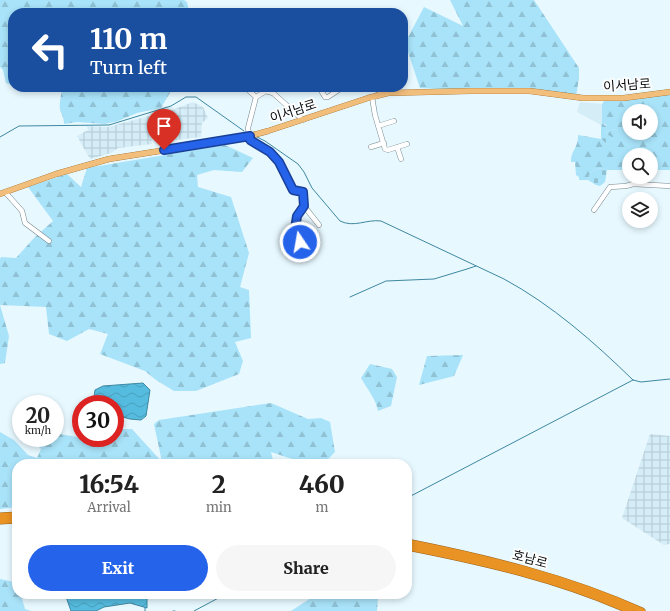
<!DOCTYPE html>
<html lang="en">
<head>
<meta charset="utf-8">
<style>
  body { margin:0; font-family:Merriweather,"Noto Sans KR",serif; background:#f6f6f6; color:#222; height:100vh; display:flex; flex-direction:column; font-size:15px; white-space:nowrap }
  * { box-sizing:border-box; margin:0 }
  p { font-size:13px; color:#767676 }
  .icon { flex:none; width:22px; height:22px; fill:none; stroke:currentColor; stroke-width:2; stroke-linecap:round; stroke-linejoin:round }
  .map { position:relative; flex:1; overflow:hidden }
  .sheet { position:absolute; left:12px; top:459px; width:400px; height:140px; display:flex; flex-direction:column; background:#fff; border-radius:16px; box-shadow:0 2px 6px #0003 }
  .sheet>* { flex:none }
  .top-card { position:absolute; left:8px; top:8px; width:400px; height:84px; border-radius:16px; box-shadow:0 2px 6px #0003; background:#1a4fa0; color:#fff; overflow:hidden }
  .controls { position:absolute; left:622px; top:104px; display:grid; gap:8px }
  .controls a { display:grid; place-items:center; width:36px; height:36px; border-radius:50%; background:#fff; box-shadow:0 2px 6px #0003; font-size:20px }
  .speed { position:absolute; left:12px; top:395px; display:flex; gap:8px; font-size:20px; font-weight:700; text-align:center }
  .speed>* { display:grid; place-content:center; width:52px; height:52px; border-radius:50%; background:#fff; box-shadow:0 2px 6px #0003; line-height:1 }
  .speed small { font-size:10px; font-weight:400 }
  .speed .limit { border:6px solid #d22; background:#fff; color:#111 }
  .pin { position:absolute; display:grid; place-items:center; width:34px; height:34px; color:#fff; margin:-41px -17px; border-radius:50% 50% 50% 0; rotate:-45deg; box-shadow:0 0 4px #0007 }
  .pin .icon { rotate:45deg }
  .me { position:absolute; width:44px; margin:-22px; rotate:348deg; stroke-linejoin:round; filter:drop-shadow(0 0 3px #0008) }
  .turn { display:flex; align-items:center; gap:14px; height:84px; padding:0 16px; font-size:18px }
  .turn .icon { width:52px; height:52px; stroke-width:2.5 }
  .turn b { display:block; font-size:28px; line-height:34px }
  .eta { display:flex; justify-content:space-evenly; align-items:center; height:68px; text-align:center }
  .eta b { font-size:24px; font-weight:800; line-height:28px }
  .action { display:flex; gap:8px; margin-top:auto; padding:8px 16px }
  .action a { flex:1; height:46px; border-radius:24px; background:#2563eb; color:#fff; font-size:16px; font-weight:800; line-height:46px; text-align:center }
  .action a+a { background:#f6f6f6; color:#222 }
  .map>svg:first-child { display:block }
  .built { fill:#d4edf7 }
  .industrial { fill:url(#industrial-grid) }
  .forest { fill:url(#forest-firs); fill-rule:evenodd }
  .cemetery { fill:url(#cemetery-stones) }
  .water { fill:url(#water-waves); stroke:#3e88a1 }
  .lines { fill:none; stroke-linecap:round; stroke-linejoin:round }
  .stream { stroke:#3e88a1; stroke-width:1 }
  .minor-casing { stroke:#76868c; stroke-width:5.5 }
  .major-casing { stroke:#9a641d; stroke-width:6 }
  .highway-casing { stroke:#9a641d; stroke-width:7 }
  .minor { stroke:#fff; stroke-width:4.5 }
  .major { stroke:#f2be7c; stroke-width:5.5 }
  .highway { stroke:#e99324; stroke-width:6 }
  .route-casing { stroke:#184099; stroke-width:10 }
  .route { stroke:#2563eb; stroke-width:7 }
  .labels { text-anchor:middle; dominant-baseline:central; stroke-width:3.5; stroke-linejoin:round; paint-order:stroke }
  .street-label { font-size:13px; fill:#070d0f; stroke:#fff }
</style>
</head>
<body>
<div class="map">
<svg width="670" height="611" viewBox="0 0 670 611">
  <defs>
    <pattern id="industrial-grid" width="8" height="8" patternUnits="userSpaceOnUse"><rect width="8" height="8" fill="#d4edf7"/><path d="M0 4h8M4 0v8" fill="none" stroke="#b4cad3"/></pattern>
    <pattern id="forest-firs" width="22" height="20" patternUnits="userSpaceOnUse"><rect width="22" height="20" fill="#a9e3f9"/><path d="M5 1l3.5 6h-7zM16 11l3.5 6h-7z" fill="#90c2d4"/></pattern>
    <pattern id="cemetery-stones" width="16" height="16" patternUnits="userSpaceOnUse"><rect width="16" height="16" fill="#a9e3f9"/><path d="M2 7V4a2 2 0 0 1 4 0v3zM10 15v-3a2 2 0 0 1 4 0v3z" fill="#90c2d4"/></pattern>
    <pattern id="water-waves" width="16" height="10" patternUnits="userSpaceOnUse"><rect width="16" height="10" fill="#56bcdf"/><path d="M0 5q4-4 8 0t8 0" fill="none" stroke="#49a0be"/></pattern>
  </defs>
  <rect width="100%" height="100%" fill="#e7f8ff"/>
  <path class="built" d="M580 102 602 104V123L601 125 577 112Z"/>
  <path class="industrial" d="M193 102 203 107 208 118 202 123 201 137 175 140 179 130 176 123 172 110Z
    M149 116 152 144 118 148 111 153 90 159 77 136 88 130 87 126 108 127Z
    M650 434 670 436V544L664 545 622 518Z"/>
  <path class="forest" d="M0 0H184L187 2 189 11 183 13H13V80L11 85 6 83 3 70 0 67Z
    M450 0H534L579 68V78L576 97 530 91H470L420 88 405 43 424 7 463 26Z
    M60 87H172L171 91 161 108 137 113 118 121 105 124 77 122 64 124C64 118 62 115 60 110 59 103 61 96 62 89Z
    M670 94V170H651V155H629V170H607L598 168 590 173 588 180H579V177L576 175 575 162H571C570 152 579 147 578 135L601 139 608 145 606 131 616 129 602 123V104L605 100ZM629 111H651V133H629Z
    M225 145 253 158 242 172 214 170 197 175 198 187 231 197 249 253 240 287 249 290 251 338 235 342 243 361 239 374 196 391H174L156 380 145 371 100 354 108 334 89 329 67 341 49 334 46 307 0 305 9 336 5 363 0 364V259L1 257 16 258 34 238 53 221 28 187 67 174 81 187 87 168Z
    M463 355 454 376 419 385 427 356Z
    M370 364 392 369 397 377 391 406 378 411C376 399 367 389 361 378Z
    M271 403 308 419 321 418 330 422 335 452 323 464H293L292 459 271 452 274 464H17V507L0 509V432L14 440 28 455 37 458 41 449 31 438H55V433L93 440 95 438H115V429H132L162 462 154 424 159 420Z
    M0 579 14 582 17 588V594L21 595 25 609 31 611H0Z
    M317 594H377L378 596 377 611H291Z"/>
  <path class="cemetery" d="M615 121 616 126V129L606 131V134L612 137 613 141 608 145 601 139V125L602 123 606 126 609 122Z
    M598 168 607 170 605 182 600 186 596 185 588 180 590 173Z"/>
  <path class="water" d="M143 383 150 390 146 416 141 420 130 419 115 415V404H93L95 390 103 386Z
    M65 594H147V608L130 603 104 607 96 611H71Z"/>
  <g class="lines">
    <path class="stream" d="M0 137 19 126 109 125 171 106 186 97H196L244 131
      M257 137 265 141 298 164 304 172 312 188 340 221C354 228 367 219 381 221L504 279C552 305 594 342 633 380L641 382 670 379
      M350 297 386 281 434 279 467 269 476 266
      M407 498 633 380
      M145 611V608
      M173 611H175
      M194 611 226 594"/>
    <defs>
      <path id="minor" d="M245 87 256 97
        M319 87 325 97H328L343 87
        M368 87 388 93
        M372 97 375 115 385 149 388 150 407 144
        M378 126 394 121
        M371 147 384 143
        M397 147 401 159
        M5 192 22 211 25 223 49 241
        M304 206 319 225
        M594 210 610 187 626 186 633 184 670 186
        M300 242 295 229 297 216 304 206 303 192 293 190 279 162 270 153 250 140 248 128 256 97 266 91 273 93 303 120"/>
      <path id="major" d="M0 194 56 174 109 159 242 138 268 131 368 98 388 93 470 91H530L583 98H624L670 92"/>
      <path id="highway" d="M0 516 17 515
        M0 521 17 520
        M407 542C487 558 567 577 642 611
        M407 547C483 562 559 579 630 611"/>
    </defs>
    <use href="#minor" class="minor-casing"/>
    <use href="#major" class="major-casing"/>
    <use href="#highway" class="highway-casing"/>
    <use href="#minor" class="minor"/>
    <use href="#major" class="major"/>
    <use href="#highway" class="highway"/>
  </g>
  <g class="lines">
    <defs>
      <path id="route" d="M164 150 250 136V140L270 152 279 162 293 190 303 192 304 206 297 216 295 229 300 242"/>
    </defs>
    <use href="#route" class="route-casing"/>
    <use href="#route" class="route"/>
  </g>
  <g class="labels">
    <g class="street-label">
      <text transform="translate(627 85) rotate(-4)">이서남로</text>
      <text transform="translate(293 111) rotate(-18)">이서남로</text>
      <text transform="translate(530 559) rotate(15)">호남로</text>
    </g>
  </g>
</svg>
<div class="controls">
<a><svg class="icon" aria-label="sound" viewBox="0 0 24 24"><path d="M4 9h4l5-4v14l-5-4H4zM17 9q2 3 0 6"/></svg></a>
<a><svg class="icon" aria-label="search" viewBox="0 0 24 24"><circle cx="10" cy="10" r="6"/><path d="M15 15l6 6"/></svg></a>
<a><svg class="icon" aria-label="layers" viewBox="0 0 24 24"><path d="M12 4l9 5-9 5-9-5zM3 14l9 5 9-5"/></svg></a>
</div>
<div class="speed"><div>20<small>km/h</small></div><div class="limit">30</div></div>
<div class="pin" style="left:164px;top:150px;background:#d93025"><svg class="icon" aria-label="arrive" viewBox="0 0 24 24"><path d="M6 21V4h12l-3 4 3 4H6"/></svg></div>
<svg class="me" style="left:300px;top:242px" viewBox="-20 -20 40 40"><circle r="17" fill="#2563eb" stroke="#fff" stroke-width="3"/><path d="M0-11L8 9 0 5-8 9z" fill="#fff"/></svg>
<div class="top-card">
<div class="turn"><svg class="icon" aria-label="left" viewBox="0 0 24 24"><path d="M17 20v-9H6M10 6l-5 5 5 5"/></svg><div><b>110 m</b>Turn left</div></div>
</div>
<section class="sheet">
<div class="eta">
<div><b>16:54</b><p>Arrival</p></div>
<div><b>2</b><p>min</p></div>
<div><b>460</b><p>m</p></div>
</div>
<div class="action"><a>Exit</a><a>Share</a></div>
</section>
</div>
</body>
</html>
